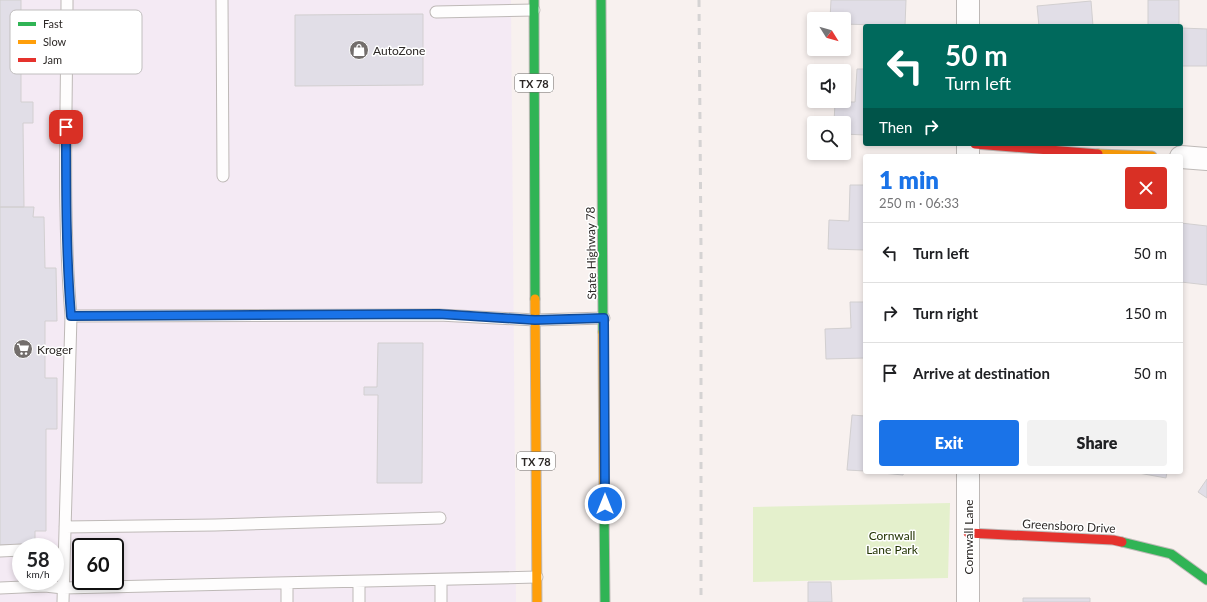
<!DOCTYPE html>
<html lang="en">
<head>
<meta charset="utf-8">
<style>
  body { margin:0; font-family:Lato,sans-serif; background:#f2f2f2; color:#202124; height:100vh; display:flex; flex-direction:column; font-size:15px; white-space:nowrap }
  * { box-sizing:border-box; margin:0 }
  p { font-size:13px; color:#757577 }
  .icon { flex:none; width:22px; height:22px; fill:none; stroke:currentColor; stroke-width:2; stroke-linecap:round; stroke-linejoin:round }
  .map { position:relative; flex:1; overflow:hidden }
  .details { position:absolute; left:863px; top:154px; width:320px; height:320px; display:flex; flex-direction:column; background:#fff; border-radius:4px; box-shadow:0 2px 6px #0003 }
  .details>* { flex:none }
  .top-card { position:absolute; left:863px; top:24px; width:320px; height:122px; border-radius:4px; box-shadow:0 2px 6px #0003; background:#00695c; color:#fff; overflow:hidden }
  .needle { width:26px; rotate:127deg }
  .buttons { position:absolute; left:807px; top:12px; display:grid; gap:8px }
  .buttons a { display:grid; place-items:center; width:44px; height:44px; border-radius:4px; background:#fff; box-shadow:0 2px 6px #0003; font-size:20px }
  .speed { position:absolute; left:12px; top:538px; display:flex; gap:8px; font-size:20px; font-weight:700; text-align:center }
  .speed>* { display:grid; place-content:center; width:52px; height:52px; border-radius:50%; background:#fff; box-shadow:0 2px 6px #0003; line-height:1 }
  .speed small { font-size:10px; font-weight:400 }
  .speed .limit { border:2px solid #111; border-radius:6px; background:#fff; color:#111 }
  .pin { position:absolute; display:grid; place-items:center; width:34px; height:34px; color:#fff; margin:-17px; border-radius:8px; box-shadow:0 2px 6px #0006 }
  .me { position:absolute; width:44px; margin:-22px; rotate:0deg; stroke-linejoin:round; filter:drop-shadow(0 0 3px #0008) }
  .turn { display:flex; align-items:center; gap:14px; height:84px; padding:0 16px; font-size:18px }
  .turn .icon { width:52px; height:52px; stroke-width:2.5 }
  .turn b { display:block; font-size:28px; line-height:34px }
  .then { display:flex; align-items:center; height:38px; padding:0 16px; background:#0003; gap:8px; font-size:15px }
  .round { display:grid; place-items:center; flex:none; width:42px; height:42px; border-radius:4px; background:#f2f2f2 }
  .summary { display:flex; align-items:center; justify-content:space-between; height:68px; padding:0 16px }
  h1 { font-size:24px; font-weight:800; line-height:30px; color:#1a73e8 }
  .cta { display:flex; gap:8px; margin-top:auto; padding:8px 16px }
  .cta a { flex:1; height:46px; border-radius:4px; background:#1a73e8; color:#fff; font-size:16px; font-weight:800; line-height:46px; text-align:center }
  .cta a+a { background:#f2f2f2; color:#202124 }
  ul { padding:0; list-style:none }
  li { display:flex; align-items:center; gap:12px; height:60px; padding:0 16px; border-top:1px solid #e0e0e0 }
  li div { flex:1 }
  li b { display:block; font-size:15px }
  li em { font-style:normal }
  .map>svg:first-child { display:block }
  .commercial { fill:#f4eaf4; fill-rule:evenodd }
  .green { fill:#e4f0cc }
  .building { fill:#e1dee7; stroke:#d2cfd0 }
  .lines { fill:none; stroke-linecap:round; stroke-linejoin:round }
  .lane-casing { stroke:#beb9b7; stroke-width:13 }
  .street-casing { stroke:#beb9b7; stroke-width:24 }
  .fast-casing { stroke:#beb9b7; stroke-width:11 }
  .slow-casing { stroke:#beb9b7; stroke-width:11 }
  .jam-casing { stroke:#beb9b7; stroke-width:11 }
  .lane { stroke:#fefdfd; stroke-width:11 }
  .street { stroke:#fefdfd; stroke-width:22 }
  .fast { stroke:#30b455; stroke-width:9 }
  .slow { stroke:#ff9f0a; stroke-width:9 }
  .jam { stroke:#e5322d; stroke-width:9 }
  .rail { stroke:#d5d3d3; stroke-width:3; stroke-dasharray:7 7; stroke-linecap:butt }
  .route-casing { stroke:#114b97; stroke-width:10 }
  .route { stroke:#1a73e8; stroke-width:7 }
  .labels { text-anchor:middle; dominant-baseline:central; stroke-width:3; stroke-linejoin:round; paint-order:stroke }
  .shield { fill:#fff; stroke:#6b6867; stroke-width:1 }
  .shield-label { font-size:11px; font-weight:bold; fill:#2c2826 }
  .poi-label { font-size:12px; fill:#2c2826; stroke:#fff; text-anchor:start }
  .street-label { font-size:12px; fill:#2c2826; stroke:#fff }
  .park-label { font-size:12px; fill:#223302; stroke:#fff }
  .key { fill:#fff; stroke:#c0bebe; stroke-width:1 }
  .key-label { font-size:11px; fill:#2c2826 }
</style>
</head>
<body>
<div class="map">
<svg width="1207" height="602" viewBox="0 0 1207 602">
  <rect width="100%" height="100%" fill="#f8f1ef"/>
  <path class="commercial" d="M0 0H511L516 602H0ZM21 547H55V581H21ZM81 547H115V581H81Z"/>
  <path class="green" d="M950 503 948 578 753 582V507Z"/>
  <path class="building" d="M0 0H21V102H33V123H23L24 207H0Z
    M831 0H906L905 26 844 24V19H830Z
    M1148 0H1179V26H1148Z
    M1091 1 1093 26H1039L1037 6Z
    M423 14V85L295 86V15Z
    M1181 28 1207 29V66H1181Z
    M857 69H865V135L844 134V123H834L835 102H855Z
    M850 185H865V250L828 249 829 220 849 221Z
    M0 207H34L33 217H44L45 268H56L57 321H45V378H57V429H46V531H35V545H0Z
    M1181 223 1207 226V285L1181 282Z
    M850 302H865V358L826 359 825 329 851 328Z
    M378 343H423L422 483H377L378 395H364V387H377Z
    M852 415 865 416V471L847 470Z
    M872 472H904L903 475Z
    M1133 472H1167L1166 478Z
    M1207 479V498L1198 492Z
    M808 582H831L832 602H808Z
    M1023 598H1090V602H1023Z"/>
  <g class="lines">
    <defs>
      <path id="lane" d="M222 0 223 176
        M436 12 534 10
        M71 316 439 315 535 320 604 318
        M65 527 215 525 440 518
        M0 551 21 550
        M441 580V602
        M0 588 45 586 63 588 537 577
        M63 602 71 316C62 211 67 105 67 0
        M287 602V583
        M359 602V582"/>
      <path id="street" d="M968 0V26
        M968 144V156
        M1181 157 1207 159
        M968 472V602"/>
      <path id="fast" d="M534 0 535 299
        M601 0 603 332
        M604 502 605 602
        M1122 542 1171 554 1207 580"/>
      <path id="slow" d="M1098 154 1152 156
        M535 299 537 602
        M603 332 604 502"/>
      <path id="jam" d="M975 144 1098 154
        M968 533 1113 540 1122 542"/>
    </defs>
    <use href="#lane" class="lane-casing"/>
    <use href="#street" class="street-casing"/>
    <use href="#fast" class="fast-casing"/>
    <use href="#slow" class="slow-casing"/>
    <use href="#jam" class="jam-casing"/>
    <use href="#lane" class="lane"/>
    <use href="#street" class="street"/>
    <use href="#fast" class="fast"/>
    <use href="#slow" class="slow"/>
    <use href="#jam" class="jam"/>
    <path class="rail" d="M699 0 701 248V602"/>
  </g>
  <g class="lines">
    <defs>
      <path id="route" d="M66 127C66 190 66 253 71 316L439 314 535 320 604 318 605 504"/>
    </defs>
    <use href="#route" class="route-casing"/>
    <use href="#route" class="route"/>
  </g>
  <defs>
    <symbol id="shop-disc" viewBox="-11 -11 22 22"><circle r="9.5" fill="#736e6c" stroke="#fff"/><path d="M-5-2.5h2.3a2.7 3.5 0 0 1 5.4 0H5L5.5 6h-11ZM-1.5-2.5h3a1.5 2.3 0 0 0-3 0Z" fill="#fff"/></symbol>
    <symbol id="supermarket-disc" viewBox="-11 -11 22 22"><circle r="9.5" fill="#736e6c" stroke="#fff"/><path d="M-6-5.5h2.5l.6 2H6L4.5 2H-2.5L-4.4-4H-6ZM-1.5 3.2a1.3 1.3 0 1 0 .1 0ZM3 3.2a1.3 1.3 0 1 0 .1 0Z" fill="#fff"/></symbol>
  </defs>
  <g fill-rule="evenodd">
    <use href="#shop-disc" x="348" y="39" width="22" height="22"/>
    <use href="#supermarket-disc" x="12" y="338" width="22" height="22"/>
  </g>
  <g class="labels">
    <g class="shield">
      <rect x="515" y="74" width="38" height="18" rx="3"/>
      <rect x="517" y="452" width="38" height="18" rx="3"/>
    </g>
    <g class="shield-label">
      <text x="534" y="83">TX 78</text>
      <text x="536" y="461">TX 78</text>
    </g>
    <g class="poi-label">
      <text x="373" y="50">AutoZone</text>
      <text x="37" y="349">Kroger</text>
    </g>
    <g class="street-label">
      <text transform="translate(591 253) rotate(-91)">State Highway 78</text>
      <text transform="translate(1069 526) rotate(3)">Greensboro Drive</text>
      <text transform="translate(968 537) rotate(-90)">Cornwall Lane</text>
    </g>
    <g class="park-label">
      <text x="892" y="535">Cornwall<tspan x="892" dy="14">Lane Park</tspan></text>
    </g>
  </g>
  <rect x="10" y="10" width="132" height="64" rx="6" class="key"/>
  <rect x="18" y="22" width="18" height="4" fill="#30b455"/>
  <rect x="18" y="40" width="18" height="4" fill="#ff9f0a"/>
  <rect x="18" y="58" width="18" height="4" fill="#e5322d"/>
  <g class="key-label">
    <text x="43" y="28">Fast</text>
    <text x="43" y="46">Slow</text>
    <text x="43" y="64">Jam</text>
  </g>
</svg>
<div class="buttons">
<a><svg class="needle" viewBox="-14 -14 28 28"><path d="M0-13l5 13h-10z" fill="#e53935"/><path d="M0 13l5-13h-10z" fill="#757577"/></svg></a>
<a><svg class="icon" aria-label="sound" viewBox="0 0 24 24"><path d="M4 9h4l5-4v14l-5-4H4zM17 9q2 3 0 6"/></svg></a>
<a><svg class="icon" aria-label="search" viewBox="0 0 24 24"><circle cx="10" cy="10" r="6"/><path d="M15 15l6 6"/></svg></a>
</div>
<div class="speed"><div>58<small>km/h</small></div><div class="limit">60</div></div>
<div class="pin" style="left:66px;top:127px;background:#d93025"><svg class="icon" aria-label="arrive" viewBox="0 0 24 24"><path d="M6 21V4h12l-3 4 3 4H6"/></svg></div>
<svg class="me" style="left:605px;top:504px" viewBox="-20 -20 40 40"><circle r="17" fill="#1a73e8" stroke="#fff" stroke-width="3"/><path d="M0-11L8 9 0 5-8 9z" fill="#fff"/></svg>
<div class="top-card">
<div class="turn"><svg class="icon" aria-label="left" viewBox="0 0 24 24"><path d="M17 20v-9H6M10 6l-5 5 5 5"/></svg><div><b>50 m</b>Turn left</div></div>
<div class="then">Then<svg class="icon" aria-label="right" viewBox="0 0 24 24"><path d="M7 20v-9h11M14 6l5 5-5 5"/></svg></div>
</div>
<section class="details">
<div class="summary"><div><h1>1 min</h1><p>250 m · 06:33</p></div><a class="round" style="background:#d93025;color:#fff"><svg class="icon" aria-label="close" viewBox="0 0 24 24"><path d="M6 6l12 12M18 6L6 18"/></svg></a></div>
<ul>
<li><svg class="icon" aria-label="left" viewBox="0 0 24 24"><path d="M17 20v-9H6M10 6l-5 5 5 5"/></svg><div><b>Turn left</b></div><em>50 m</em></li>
<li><svg class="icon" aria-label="right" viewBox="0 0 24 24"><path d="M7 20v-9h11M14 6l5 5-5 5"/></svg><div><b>Turn right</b></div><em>150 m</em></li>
<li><svg class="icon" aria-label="arrive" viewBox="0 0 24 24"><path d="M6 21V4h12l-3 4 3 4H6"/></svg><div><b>Arrive at destination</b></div><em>50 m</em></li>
</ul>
<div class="cta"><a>Exit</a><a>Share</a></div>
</section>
</div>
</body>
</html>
